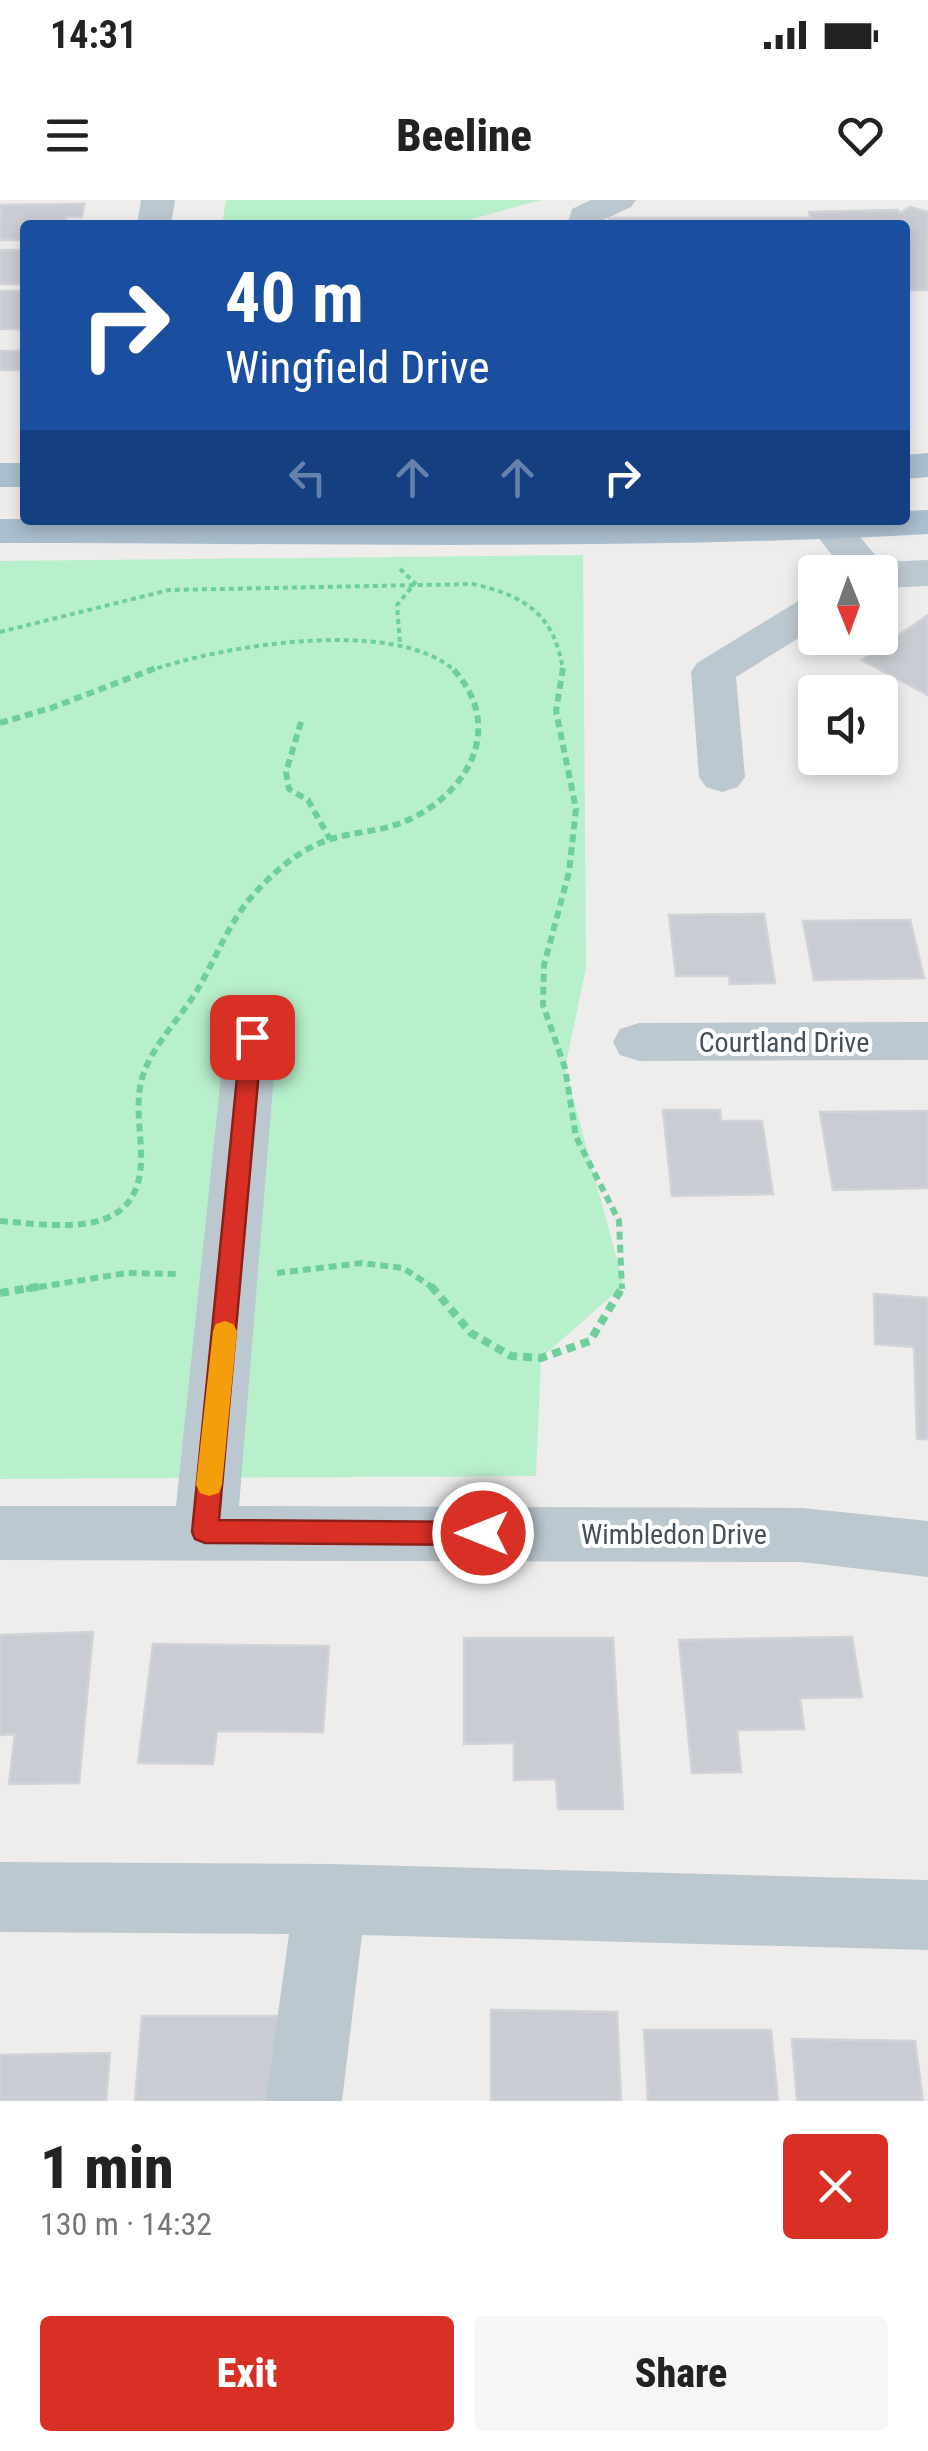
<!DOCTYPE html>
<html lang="en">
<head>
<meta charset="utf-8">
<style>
  body { margin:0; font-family:"Roboto Condensed",sans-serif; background:#f6f6f6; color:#222; height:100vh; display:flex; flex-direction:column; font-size:38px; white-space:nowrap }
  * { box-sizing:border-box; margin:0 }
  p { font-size:32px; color:#767676 }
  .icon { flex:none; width:55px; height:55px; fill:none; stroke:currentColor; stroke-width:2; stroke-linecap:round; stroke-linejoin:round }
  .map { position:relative; height:1901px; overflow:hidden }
  .details { display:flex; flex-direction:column; background:#fff; flex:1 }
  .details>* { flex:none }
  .top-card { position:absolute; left:20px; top:20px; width:890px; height:305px; border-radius:10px; box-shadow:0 5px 15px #0003; background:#1a4fa0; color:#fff; overflow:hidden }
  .needle { width:65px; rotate:179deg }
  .buttons { position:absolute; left:798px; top:355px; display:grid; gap:20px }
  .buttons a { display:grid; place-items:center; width:100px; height:100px; border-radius:10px; background:#fff; box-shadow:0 5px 15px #0003; font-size:50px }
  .pin { position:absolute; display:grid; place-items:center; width:85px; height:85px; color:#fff; margin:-42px; border-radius:20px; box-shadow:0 5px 15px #0006 }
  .me { position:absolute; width:110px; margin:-55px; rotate:270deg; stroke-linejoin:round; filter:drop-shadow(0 0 8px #0008) }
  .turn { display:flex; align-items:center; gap:35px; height:210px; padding:0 40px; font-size:45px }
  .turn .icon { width:130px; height:130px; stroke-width:2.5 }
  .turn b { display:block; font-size:70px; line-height:85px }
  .lanes { display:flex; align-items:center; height:95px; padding:0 40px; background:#0003; justify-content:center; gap:50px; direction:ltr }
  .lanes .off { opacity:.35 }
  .round { display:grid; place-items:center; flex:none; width:105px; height:105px; border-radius:10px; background:#f6f6f6 }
  .summary { display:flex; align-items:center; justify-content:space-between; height:170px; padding:0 40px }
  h1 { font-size:60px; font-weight:800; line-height:75px }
  .primary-button { display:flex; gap:20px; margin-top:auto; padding:20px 40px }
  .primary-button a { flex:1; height:115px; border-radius:10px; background:#d93025; color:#fff; font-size:40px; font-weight:800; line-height:115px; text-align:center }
  .primary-button a+a { background:#f6f6f6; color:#222 }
  .status { display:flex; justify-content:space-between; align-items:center; height:70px; padding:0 50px; background:#fff; direction:ltr }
  .status svg { height:28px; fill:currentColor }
  header { display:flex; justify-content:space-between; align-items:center; height:130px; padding:0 40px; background:#fff; font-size:45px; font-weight:800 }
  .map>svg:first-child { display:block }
  .green { fill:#b8f0cb }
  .building { fill:#c9ccd2; stroke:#d0d3d8; stroke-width:2.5 }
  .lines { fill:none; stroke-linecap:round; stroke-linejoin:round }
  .path-far2 { stroke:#6fcf9b; stroke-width:4; stroke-dasharray:5 4; stroke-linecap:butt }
  .path-far1 { stroke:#6fcf9b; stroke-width:6; stroke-dasharray:8 5; stroke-linecap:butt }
  .path { stroke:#6fcf9b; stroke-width:8; stroke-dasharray:9 6; stroke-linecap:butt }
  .minor { fill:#bcc8d0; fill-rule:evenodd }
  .major { fill:#aabecd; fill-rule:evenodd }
  .route { fill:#d93025; stroke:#8d1f18; stroke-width:2.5 }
  .slow { fill:#f59e0b }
  .labels { text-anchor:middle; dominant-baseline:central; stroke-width:8; stroke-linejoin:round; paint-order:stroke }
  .street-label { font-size:28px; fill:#44515a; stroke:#fff }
</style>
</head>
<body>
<div class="status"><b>14:31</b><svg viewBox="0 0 49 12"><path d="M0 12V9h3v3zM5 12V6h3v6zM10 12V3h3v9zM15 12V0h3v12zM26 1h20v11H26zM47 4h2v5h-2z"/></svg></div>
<header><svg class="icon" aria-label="menu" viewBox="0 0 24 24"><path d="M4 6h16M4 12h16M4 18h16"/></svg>Beeline<svg class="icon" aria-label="heart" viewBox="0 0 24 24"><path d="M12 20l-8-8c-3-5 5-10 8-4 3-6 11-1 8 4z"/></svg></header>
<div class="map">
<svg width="928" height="1901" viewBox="0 0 928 1901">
  <rect width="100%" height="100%" fill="#efecec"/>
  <path class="green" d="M226 0H541L450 25H222Z
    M583 355 586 768 565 868 624 1085 541 1158 536 1276 0 1279V361Z"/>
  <path class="building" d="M84 4 82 17H66L64 25H25V40H0L1 5Z
    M910 7 928 12V90H905V25H610L609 18H811L809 12 898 10 899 14Z
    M0 50H25V84H0Z
    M0 91H25V129H0Z
    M0 151H25V170H0Z
    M928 415V495L862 460Z
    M764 714 775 783 730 784 729 776H676L669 715Z
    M910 720 924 778 814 780 803 721Z
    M663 910H720L721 921H762L773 994 672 996Z
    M928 911V988L833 990 820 912Z
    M874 1094 928 1098V1239H917L914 1147 875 1144Z
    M93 1432 79 1583 9 1584 15 1534 0 1535V1435Z
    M852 1437 862 1497 800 1498 804 1529 737 1530 741 1572 692 1573 679 1440Z
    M464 1438H613L623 1609H558L556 1579 514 1580V1543L464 1544Z
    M153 1444 329 1446 323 1532 217 1531 213 1564 138 1563Z
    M491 1810 617 1812 621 1901H491Z
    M142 1816H280L277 1901H135Z
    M644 1830H771L778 1901H648Z
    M792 1839 915 1841 923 1901H797Z
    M110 1853 106 1901H0V1855Z"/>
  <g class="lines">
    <path class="path-far2" d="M400 369 415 383 397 405 400 444
      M0 432 169 390 473 384C526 396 555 415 563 471
      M149 471C220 446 395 416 455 471"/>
    <path class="path-far1" d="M563 468 556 511 576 609 569 672 544 765 543 805 565 868 576 937 619 1021 622 1089
      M301 522 286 572 289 589 308 600 330 639
      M0 523 51 508 156 468
      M0 1021C63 1026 145 1041 141 951 140 925 135 900 143 875 154 843 179 820 196 792 216 759 228 723 254 694 272 674 294 654 320 643 345 632 374 633 401 623 467 597 508 527 452 468
      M277 1073 362 1063 403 1068 435 1089
      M26 1089 127 1073 179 1074"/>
    <path class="path" d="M431 1086 471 1133 511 1156 541 1158 590 1141 623 1086
      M0 1093 42 1086"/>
    <path class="minor" d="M141 0H175L171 25H137Z
      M591 0H636L631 7 601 21V25H567L572 9Z
      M816 320H846L881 362 928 360V386L880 388V372H845L811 328Z
      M815 396V428L736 477 745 577 738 587 722 592 706 587 699 577 691 472 697 463 800 400Z
      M251 818 270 824 277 837 239 1306 802 1308 928 1321V1377L802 1362 0 1360V1306H176L225 837 232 824Z
      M928 822V860L639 861 620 855 613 842 620 829 639 823Z
      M0 1662 330 1664 928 1680V1750L362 1735 342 1901H266L289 1734 0 1732Z"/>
    <path class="major" d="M928 253V277L905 279V255Z
      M0 263H25V287H0Z
      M928 310V334C619 351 310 343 0 343V319L905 320V311Z"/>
  </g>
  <path class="route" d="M252 829 262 837 219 1320 483 1322 493 1325 496 1333 493 1341 483 1345 205 1343 195 1339 192 1332 241 837Z"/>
  <path class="slow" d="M225 1121 233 1124 237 1131 222 1285 219 1293 209 1296 200 1293 196 1285 213 1131 216 1124Z"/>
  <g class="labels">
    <g class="street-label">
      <text x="784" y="842">Courtland Drive</text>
      <text x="674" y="1334">Wimbledon Drive</text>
    </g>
  </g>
</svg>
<div class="buttons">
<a><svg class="needle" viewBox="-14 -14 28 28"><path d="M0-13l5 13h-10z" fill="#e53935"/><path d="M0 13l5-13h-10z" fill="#767676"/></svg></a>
<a><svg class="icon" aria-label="sound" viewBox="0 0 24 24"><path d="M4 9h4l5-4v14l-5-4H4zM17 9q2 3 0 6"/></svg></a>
</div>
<div class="pin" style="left:252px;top:837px;background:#d93025"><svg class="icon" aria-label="arrive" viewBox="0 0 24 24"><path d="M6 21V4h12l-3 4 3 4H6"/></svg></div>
<svg class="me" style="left:483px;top:1333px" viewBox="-20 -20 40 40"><circle r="17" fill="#d93025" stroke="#fff" stroke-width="3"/><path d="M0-11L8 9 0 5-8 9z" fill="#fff"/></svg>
<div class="top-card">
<div class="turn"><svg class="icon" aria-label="right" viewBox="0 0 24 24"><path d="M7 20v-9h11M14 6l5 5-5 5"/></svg><div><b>40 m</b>Wingfield Drive</div></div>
<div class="lanes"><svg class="icon off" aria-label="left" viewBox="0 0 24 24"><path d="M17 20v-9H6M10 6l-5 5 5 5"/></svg><svg class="icon off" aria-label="ahead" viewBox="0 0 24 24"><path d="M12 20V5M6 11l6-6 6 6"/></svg><svg class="icon off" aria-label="ahead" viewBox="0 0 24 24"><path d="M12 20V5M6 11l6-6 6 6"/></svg><svg class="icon" aria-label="right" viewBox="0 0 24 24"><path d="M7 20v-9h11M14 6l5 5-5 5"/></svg></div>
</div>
</div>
<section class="details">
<div class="summary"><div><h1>1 min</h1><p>130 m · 14:32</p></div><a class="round" style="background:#d93025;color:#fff"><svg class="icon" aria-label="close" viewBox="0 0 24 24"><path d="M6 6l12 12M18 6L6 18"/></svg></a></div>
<div class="primary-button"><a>Exit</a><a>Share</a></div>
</section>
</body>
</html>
